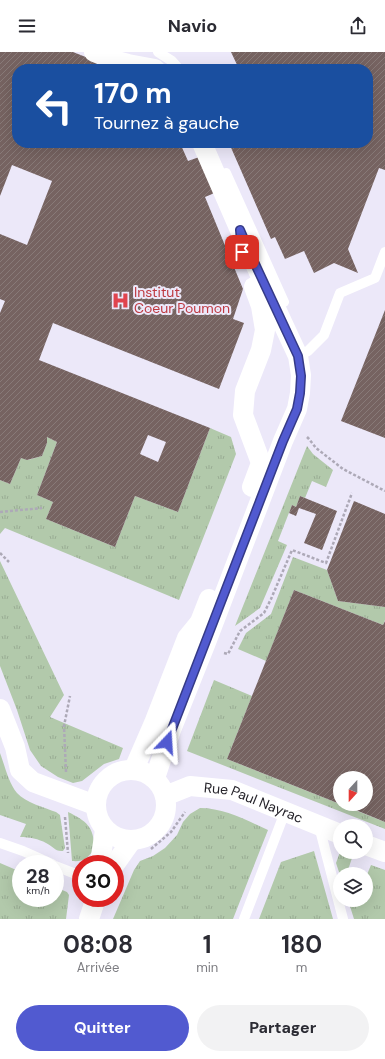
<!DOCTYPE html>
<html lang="fr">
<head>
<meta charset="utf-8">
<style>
  body { margin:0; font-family:"DM Sans",sans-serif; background:#f2f2f3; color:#2b2b33; height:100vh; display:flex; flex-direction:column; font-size:15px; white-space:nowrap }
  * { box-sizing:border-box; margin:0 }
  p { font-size:13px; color:#7c7c81 }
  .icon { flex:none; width:22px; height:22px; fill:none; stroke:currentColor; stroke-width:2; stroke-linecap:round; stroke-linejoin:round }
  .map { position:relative; height:867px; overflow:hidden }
  .side { display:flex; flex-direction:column; background:#fff; flex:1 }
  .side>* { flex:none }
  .guide { position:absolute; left:12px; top:12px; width:361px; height:84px; border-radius:16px; box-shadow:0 4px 16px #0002; background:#1a4fa0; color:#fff; overflow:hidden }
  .needle { width:26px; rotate:201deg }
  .controls { position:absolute; left:333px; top:719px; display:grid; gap:8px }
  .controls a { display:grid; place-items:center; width:40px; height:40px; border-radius:50%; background:#fff; box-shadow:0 4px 16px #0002; font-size:20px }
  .speed { position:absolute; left:12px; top:803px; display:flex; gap:8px; font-size:20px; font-weight:700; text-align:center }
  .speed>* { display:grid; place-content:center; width:52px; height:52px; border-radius:50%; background:#fff; box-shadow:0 4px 16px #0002; line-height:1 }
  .speed small { font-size:10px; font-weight:400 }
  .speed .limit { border:6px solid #d22; background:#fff; color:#111 }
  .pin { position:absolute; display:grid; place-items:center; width:34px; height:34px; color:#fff; margin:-17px; border-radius:8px; box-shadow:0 2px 6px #0006 }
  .me { position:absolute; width:44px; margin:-22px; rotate:20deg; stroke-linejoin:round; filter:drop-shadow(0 0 3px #0008) }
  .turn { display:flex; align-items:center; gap:14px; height:84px; padding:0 16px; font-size:18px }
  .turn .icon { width:52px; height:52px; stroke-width:2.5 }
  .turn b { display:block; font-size:28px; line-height:34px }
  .eta { display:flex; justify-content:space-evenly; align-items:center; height:68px; text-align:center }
  .eta b { font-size:24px; font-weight:700; line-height:28px }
  .action { display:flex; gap:8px; margin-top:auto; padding:8px 16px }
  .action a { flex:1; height:46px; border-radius:24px; background:#515ad0; color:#fff; font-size:16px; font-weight:700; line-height:46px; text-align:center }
  .action a+a { background:#f2f2f3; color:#2b2b33 }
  header { display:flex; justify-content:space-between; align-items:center; height:52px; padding:0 16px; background:#fff; font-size:18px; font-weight:700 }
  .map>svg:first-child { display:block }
  .grass { fill:url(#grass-tufts) }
  .building { fill:url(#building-hatch); fill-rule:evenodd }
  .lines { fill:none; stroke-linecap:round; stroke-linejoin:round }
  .path { stroke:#ada9b7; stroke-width:2.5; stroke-dasharray:3 2; stroke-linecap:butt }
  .service { stroke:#fff; stroke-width:10 }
  .minor { stroke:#fff; stroke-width:20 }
  .route-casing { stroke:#353a87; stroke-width:10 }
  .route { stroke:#515ad0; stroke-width:7 }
  .labels { text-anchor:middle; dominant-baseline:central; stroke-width:4; stroke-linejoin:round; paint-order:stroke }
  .health-label { font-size:14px; fill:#be3a42; stroke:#ece8f9; text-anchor:start }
  .street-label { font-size:14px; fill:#242229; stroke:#ece8f9 }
</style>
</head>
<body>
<header><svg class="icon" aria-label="menu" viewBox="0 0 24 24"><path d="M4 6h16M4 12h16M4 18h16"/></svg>Navio<svg class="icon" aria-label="share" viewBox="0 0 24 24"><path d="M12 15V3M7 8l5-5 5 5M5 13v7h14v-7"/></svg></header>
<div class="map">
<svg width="385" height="867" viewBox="0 0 385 867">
  <defs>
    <pattern id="grass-tufts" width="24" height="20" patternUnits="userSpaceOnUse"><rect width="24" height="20" fill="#b2c9ab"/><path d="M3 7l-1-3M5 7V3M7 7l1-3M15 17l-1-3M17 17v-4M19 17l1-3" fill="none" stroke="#99ac93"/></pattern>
    <pattern id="building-hatch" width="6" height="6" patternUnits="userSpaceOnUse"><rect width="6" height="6" fill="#766361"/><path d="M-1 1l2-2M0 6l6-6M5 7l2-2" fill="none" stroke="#887a78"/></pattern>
  </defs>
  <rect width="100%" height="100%" fill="#ece8f9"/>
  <path class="grass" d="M210 376 231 385 236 402 179 548 5 476 0 482V428L10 432 21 406 28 408 42 404 47 391V385L57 390 37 443 53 450 46 467 115 495 135 444 178 460Z
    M307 394 313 402 333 418 326 435 312 429 305 446 300 444 296 455 292 453 278 489 287 493 260 556 235 574Z
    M293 505 327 518 338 549 385 555V568L383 573 294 538 266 609 238 597 246 581 271 562Z
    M0 509 64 643 50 665 123 696 119 707 104 712 82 729 73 731 58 725 41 714 30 698 17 658 0 614Z
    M214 628 252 644 227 707 385 770V777L187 699Z
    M0 701C5 714 8 730 17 741 25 750 45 756 56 760L60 763 65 796 63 799C55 800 53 794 46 791 39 787 29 785 20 785L26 772 0 763Z
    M200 756C224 756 246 768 268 778L233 867H113L134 818 140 809 153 804 165 796 177 783 183 770 190 762Z
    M68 760C87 769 95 776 94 798 87 806 84 810 72 809Z
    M314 799 333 867H259L281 810Z
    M340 800 352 806 348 818 356 822H340V823L336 811Z
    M0 811 21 820V846H55V835L67 840 69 843 66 867H0Z
    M371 813 385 818V867H354L348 848H366V825Z"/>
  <path class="building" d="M0 0H73L116 17H17V91H180L188 109 202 104 217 140 205 145 243 237 233 267 244 271 219 337 53 271 39 308 210 376 178 460 135 444 115 495 46 467 53 450 37 443 57 390 47 385V391L42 404 27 408 21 406 10 432 0 428V261L5 249 0 247V182L27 193 52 129 12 113 0 144ZM148 383 166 390 158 410 140 402Z
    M231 0H385V118L379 116 348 197 358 221 334 211 314 221 304 199 285 207 275 185 271 187 229 91H368V17H239Z
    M385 258V386L341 369Z
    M300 444 337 459 322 498 304 491 316 462 299 456 296 464 289 461 292 453 296 455Z
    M354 449 385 462V555L338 549 327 518Z
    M294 538 383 573 385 569V770L341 752H366V726H340V752L227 707Z"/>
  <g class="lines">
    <path class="path" d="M307 385 309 387 316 396 343 417 385 439
      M0 460 42 456
      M0 501 9 510
      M224 601 228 602 240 579 264 561 271 547 292 498 326 511 343 465 352 441
      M66 720 64 674 70 644
      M65 765 68 801
      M151 797 171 780 185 760"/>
    <path class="service" d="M158 0 172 9 179 17
      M226 121 284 250
      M298 301V304L308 299 324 283 340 241 375 226 385 200
      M319 774 343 867
      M0 791 23 799 52 812
      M55 814 81 824
      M244 867 285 760"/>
    <g class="minor">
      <path d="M94 0 117 9 128 12 155 17"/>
      <path d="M252 435 261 411 243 363 245 339 261 298 265 278 261 254 254 235"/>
      <path d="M0 657 15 695 20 718 33 730 95 753"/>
      <path d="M134 717 154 671 187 586 200 570 209 547"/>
      <circle cx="131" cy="753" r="35"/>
      <path d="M155 726 171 678 205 593 283 389 297 357 300 341 301 323 298 304 249 199 202 91"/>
      <path id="s1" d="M165 744 190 734 232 738 340 782"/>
      <path d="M366 793 385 800"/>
      <path d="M101 812V804L105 778"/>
      <path d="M115 812 132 788"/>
      <path d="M89 867 96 846"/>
    </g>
  </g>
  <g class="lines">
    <defs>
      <path id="route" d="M167 690 283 389 297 357 300 341 301 324 298 304 249 199 240 178 242 200"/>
    </defs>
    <use href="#route" class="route-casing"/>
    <use href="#route" class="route"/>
  </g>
  <defs>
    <symbol id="hospital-bare" viewBox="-9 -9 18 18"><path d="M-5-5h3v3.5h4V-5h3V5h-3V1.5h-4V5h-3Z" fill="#e0444e" stroke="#ece8f9" stroke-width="2.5" paint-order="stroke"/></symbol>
  </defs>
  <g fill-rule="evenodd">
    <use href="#hospital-bare" x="108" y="236" width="25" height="25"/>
  </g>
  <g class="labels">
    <g class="health-label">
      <text x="134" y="240">Institut<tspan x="134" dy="16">Coeur Poumon</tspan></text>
    </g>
    <g class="street-label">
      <text stroke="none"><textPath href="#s1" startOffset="93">Rue Paul Nayrac</textPath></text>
    </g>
  </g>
</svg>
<div class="controls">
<a><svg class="needle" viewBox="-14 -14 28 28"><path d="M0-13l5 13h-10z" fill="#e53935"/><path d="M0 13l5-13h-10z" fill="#7c7c81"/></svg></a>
<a><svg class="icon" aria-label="search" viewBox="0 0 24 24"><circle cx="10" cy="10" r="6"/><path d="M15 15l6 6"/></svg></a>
<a><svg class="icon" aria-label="layers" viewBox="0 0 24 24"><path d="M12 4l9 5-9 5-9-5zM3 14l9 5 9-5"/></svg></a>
</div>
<div class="speed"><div>28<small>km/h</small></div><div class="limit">30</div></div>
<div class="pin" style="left:242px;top:200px;background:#d93025"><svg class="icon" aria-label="arrive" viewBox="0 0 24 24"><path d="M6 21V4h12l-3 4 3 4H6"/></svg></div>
<svg class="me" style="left:167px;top:690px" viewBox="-20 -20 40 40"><path d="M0-17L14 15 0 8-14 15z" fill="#515ad0" stroke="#fff" stroke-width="4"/></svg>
<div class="guide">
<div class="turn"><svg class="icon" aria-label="left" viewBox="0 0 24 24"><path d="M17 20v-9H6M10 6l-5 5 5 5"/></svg><div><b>170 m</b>Tournez à gauche</div></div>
</div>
</div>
<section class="side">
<div class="eta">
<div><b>08:08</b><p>Arrivée</p></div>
<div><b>1</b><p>min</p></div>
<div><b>180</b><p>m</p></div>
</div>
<div class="action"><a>Quitter</a><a>Partager</a></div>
</section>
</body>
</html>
